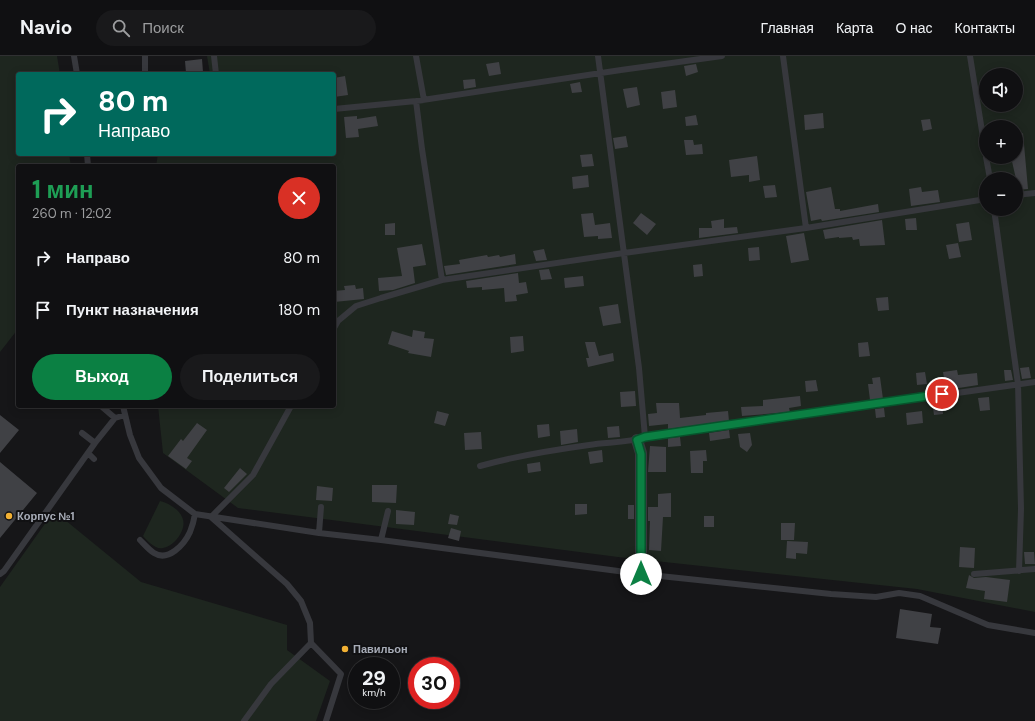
<!DOCTYPE html>
<html lang="ru">
<head>
<meta charset="utf-8">
<style>
  body { margin:0; font-family:"DM Sans",sans-serif; background:#19191b; color:#f1f3f6; height:100vh; display:flex; flex-direction:column; font-size:15px; white-space:nowrap }
  * { box-sizing:border-box; margin:0 }
  p { font-size:13px; color:#9c9d9f }
  .icon { flex:none; width:22px; height:22px; fill:none; stroke:currentColor; stroke-width:2; stroke-linecap:round; stroke-linejoin:round }
  .map { position:relative; flex:1; overflow:hidden }
  .details { position:absolute; left:16px; top:108px; width:320px; height:244px; display:flex; flex-direction:column; background:#101012; border-radius:4px; box-shadow:0 2px 10px #0003,0 0 0 1px #303032 }
  .details>* { flex:none }
  .hud { position:absolute; left:16px; top:16px; width:320px; height:84px; border-radius:4px; box-shadow:0 2px 10px #0003,0 0 0 1px #303032; background:#00695c; color:#fff; overflow:hidden }
  .tools { position:absolute; left:979px; top:12px; display:grid; gap:8px }
  .tools a { display:grid; place-items:center; width:44px; height:44px; border-radius:50%; background:#101012; box-shadow:0 2px 10px #0003,0 0 0 1px #303032; font-size:20px }
  .speed { position:absolute; left:348px; top:601px; display:flex; gap:8px; font-size:20px; font-weight:700; text-align:center }
  .speed>* { display:grid; place-content:center; width:52px; height:52px; border-radius:50%; background:#101012; box-shadow:0 2px 10px #0003,0 0 0 1px #303032; line-height:1 }
  .speed small { font-size:10px; font-weight:400 }
  .speed .limit { border:6px solid #d22; background:#fff; color:#111 }
  .pin { position:absolute; display:grid; place-items:center; width:34px; height:34px; color:#fff; margin:-17px; border:2px solid #fff; border-radius:50%; box-shadow:0 1px 4px #0007 }
  .me { position:absolute; width:44px; margin:-22px; rotate:0deg; stroke-linejoin:round; filter:drop-shadow(0 0 3px #0008) }
  .turn { display:flex; align-items:center; gap:14px; height:84px; padding:0 16px; font-size:18px }
  .turn .icon { width:52px; height:52px; stroke-width:2.5 }
  .turn b { display:block; font-size:28px; line-height:34px }
  .round { display:grid; place-items:center; flex:none; width:42px; height:42px; border-radius:21px; background:#19191b }
  .summary { display:flex; align-items:center; justify-content:space-between; height:68px; padding:0 16px }
  h1 { font-size:24px; font-weight:800; line-height:30px; color:#1e9e55 }
  .button { display:flex; gap:8px; margin-top:auto; padding:8px 16px }
  .button a { flex:1; height:46px; border-radius:24px; background:#0b8043; color:#fff; font-size:16px; font-weight:800; line-height:46px; text-align:center }
  .button a+a { background:#19191b; color:#f1f3f6 }
  ul { padding:0; list-style:none }
  li { display:flex; align-items:center; gap:12px; height:52px; padding:0 16px }
  li div { flex:1 }
  li b { display:block; font-size:15px }
  li em { font-style:normal }
  header { display:flex; align-items:center; gap:24px; box-sizing:border-box; height:56px; padding:0 20px; background:#101012; border-bottom:1px solid #303032 }
  header strong { font-size:19px }
  nav { display:flex; gap:22px; margin-inline-start:auto; font-size:14px }
  .search { width:280px; height:36px; background:#19191b; display:flex; align-items:center; gap:10px; box-sizing:border-box; padding:0 14px; border-radius:22px; color:#9c9d9f; font-size:15px }
  .map>svg:first-child { display:block }
  .green { fill:#1e261f; fill-rule:evenodd }
  .building { fill:#404145 }
  .lines { fill:none; stroke-linecap:round; stroke-linejoin:round }
  .service { stroke:#37383d; stroke-width:6 }
  .minor { stroke:#37383d; stroke-width:12 }
  .route-casing { stroke:#07532c; stroke-width:10 }
  .route { stroke:#0b8043; stroke-width:7 }
  .poi-dot { fill:#f2b134; stroke:#111113; stroke-width:1.5 }
  .labels { text-anchor:middle; dominant-baseline:central; stroke-width:4; stroke-linejoin:round; paint-order:stroke }
  .poi-label { font-size:11px; font-weight:bold; fill:#a8adb8; stroke:#111113; text-anchor:start }
</style>
</head>
<body>
<header>
<strong>Navio</strong>
<div class="search"><svg class="icon" aria-label="search" viewBox="0 0 24 24"><circle cx="10" cy="10" r="6"/><path d="M15 15l6 6"/></svg>Поиск</div>
<nav><a>Главная</a><a>Карта</a><a>О нас</a><a>Контакты</a></nav>
</header>
<div class="map">
<svg width="1035" height="665" viewBox="0 0 1035 665">
  <rect width="100%" height="100%" fill="#161618"/>
  <path class="green" d="M0 0H57L60 18H18V98H69L71 110H18V273L0 296Z
    M207 0H1035V556L917 533 618 501 238 452 163 397 158 350H334V110H156L158 98H334V18H210ZM986 19H1016V49H986ZM986 71H1016V101H986ZM986 123H1016V153H986Z
    M160 445C168 447 179 453 182 461 188 472 175 490 163 492 156 494 147 485 143 480Z
    M54 455 141 526 287 569V594L330 625 316 665H0V531Z"/>
  <path class="building" d="M202 3 203 16 186 17 185 5Z
    M499 6 501 18 489 20 486 8Z
    M696 8 698 16 686 20 684 10Z
    M345 20 348 39 334 41V22Z
    M475 23 476 31 464 33 463 24Z
    M580 26 582 36 572 37 570 28Z
    M637 31 640 49 627 52 623 33Z
    M675 34 677 51 663 53 661 36Z
    M823 57 824 72 805 74 804 59Z
    M696 59 698 69 686 70 685 61Z
    M357 60V63L376 60 378 70 358 73 359 81 346 82 344 61Z
    M930 63 932 73 923 75 921 64Z
    M1021 76V78L1023 77 1028 133 1016 134V123L1011 101H1016V77Z
    M626 80 628 91 615 93 613 82Z
    M684 84H693L694 89 702 88 703 98 686 99Z
    M592 98 594 110 582 111 580 99Z
    M757 100 760 124 749 126V119L731 121 729 104Z
    M588 119 589 131 573 133 572 121Z
    M775 129 777 141 765 142 763 130Z
    M831 131 835 153H840V155L878 148 879 156 822 165 821 163 811 165 806 136Z
    M921 131 922 136 938 134 940 146 911 150 909 133Z
    M593 157 595 169 610 167 612 182 598 183V180L584 181 581 158Z
    M641 157 656 168 647 179 633 167Z
    M916 162 917 174H906L905 163Z
    M724 163V172L737 171 738 177 699 182V172H712L711 165Z
    M882 164 885 189 860 190 859 183 853 184 852 181 839 182V181L825 183 823 174Z
    M969 166 972 184 959 186 956 168Z
    M395 167V179H385V168Z
    M804 177 809 204 791 207 786 180Z
    M958 187 961 201 949 203 946 189Z
    M422 188 426 209 413 211 415 227 393 234 379 235 378 222 402 220 397 192Z
    M759 191 760 204 749 205 748 192Z
    M544 193 547 204 536 205 533 195Z
    M515 198 516 208 446 219 444 210 460 208 459 204 487 199 488 201 499 199 500 201Z
    M702 208 703 220 694 221 693 209Z
    M549 213 552 223 541 224 539 214Z
    M518 217 519 227 526 226 528 237 516 239 517 245 505 246 504 232 482 234V231L467 232 466 225Z
    M583 220 584 230 565 232 564 222Z
    M355 229 356 233 363 232 364 243 334 246V235L345 234 344 230Z
    M888 241 889 254 878 255 876 242Z
    M618 248 621 267 603 270 599 251Z
    M413 274 425 276 424 282 434 283 431 301 408 297 409 295 388 288 392 275 412 281Z
    M523 280 524 295 511 297 510 281Z
    M585 286H595L599 300 613 297 614 305 588 311 586 302H589Z
    M868 286 870 300 859 301 858 287Z
    M1029 311 1031 322 1022 323 1020 312Z
    M957 314 958 319 977 317 978 329 946 334 943 316Z
    M1004 314H1011L1013 324 1005 325Z
    M925 316 927 328 917 329 916 317Z
    M880 321 883 343 870 344 868 328H873L872 322Z
    M816 324 818 335 806 336 805 325Z
    M942 330V335L931 336 930 332Z
    M635 335 636 350 621 351 620 336Z
    M800 340 801 350 789 352 790 356 742 360 741 351 763 350V344Z
    M989 341 990 354 980 355 978 342Z
    M942 344 943 358 934 359 932 345Z
    M656 347H679L680 362 706 359V357L728 355 729 365 668 373V368L649 370 648 358 657 357Z
    M884 352 885 361 876 362 875 353Z
    M437 355 449 358 445 370 434 367Z
    M922 355 923 367 907 369 906 357Z
    M0 359 19 374 0 397Z
    M197 367 207 374 187 402 192 405 186 413 168 400 181 383 183 385Z
    M549 368 550 380 538 382 537 369Z
    M619 370 620 381 608 382 607 371Z
    M577 373 578 386 561 389 560 375Z
    M729 374 730 382 710 385 709 377Z
    M481 376 482 393 465 394 464 377Z
    M750 377 752 389 747 396 740 391 738 378Z
    M680 381 681 390 668 391V382Z
    M650 390 666 391V416H648Z
    M602 394 603 406 590 408 588 396Z
    M706 394 707 405H703V417H691L690 395Z
    M0 406 37 437 0 482Z
    M540 406 541 415 528 417 527 408Z
    M240 412 247 418 229 436 224 432Z
    M372 429H397L396 447 372 446Z
    M317 430 333 432 332 445 316 444Z
    M671 437V461H663L661 495 649 494 650 465H648V451H658V438Z
    M575 448H587V458L575 459Z
    M628 449H634V463H628Z
    M396 454 415 456 414 469 396 468Z
    M450 458 459 460 457 469 448 468Z
    M704 460H714V471H704Z
    M781 467H795L794 484H781Z
    M451 472 461 475 459 485 448 482Z
    M787 485 808 486 807 498 796 497V503L786 502Z
    M960 491 975 492 974 512 959 511Z
    M1024 496H1034L1035 508H1025Z
    M969 519 974 522 986 521 1010 524 1007 546 984 543 985 535 966 532Z
    M900 553 932 558 930 571 941 572 938 588 896 582Z"/>
  <g class="lines">
    <path class="service" d="M74 0 77 18
      M145 0V18
      M214 0 216 18
      M416 0 424 44 416 45 422 93 442 224
      M598 0 639 312 645 381 642 382
      M783 0 806 172
      M970 0 986 100
      M334 53 416 45 621 14 722 0
      M87 98 88 110
      M986 101 990 123
      M1016 139 1035 137
      M994 153 1018 328 1021 453 1019 515
      M334 272 338 265 356 250 381 242 442 224 624 197 806 172 986 143
      M101 350 115 362
      M123 350 130 379 139 402 161 432 195 458 319 477 381 484 641 518 831 538 876 541 899 537 920 540 988 569 1035 577
      M82 377 95 387
      M88 397 94 403
      M480 410C515 400 553 394 589 389 608 386 628 387 645 381L1035 326
      M319 477 321 451
      M140 484C144 488 149 494 154 497 168 506 184 489 190 476 192 471 194 464 195 458
      M381 484 388 455
      M0 518 4 515 95 387 115 362 125 359
      M974 518 1035 513
      M311 587 341 618 326 665
      M244 665 271 628 311 587 310 567 301 545 287 528 211 461 253 419 291 350"/>
    <path class="minor" d="M637 384 641 397V518"/>
  </g>
  <g class="lines">
    <defs>
      <path id="route" d="M641 518V398L637 384 645 381 942 338"/>
    </defs>
    <use href="#route" class="route-casing"/>
    <use href="#route" class="route"/>
  </g>
  <g class="poi-dot">
    <circle cx="9" cy="460" r="4"/>
    <circle cx="345" cy="593" r="4"/>
  </g>
  <g class="labels">
    <g class="poi-label">
      <text x="17" y="460">Корпус №1</text>
      <text x="353" y="593">Павильон</text>
    </g>
  </g>
</svg>
<div class="tools">
<a><svg class="icon" aria-label="sound" viewBox="0 0 24 24"><path d="M4 9h4l5-4v14l-5-4H4zM17 9q2 3 0 6"/></svg></a>
<a>+</a>
<a>−</a>
</div>
<div class="speed"><div>29<small>km/h</small></div><div class="limit">30</div></div>
<div class="pin" style="left:942px;top:338px;background:#d93025"><svg class="icon" aria-label="arrive" viewBox="0 0 24 24"><path d="M6 21V4h12l-3 4 3 4H6"/></svg></div>
<svg class="me" style="left:641px;top:518px" viewBox="-20 -20 40 40"><circle r="19" fill="#fff"/><path d="M0-13L10 11 0 6-10 11z" fill="#0b8043"/></svg>
<div class="hud">
<div class="turn"><svg class="icon" aria-label="right" viewBox="0 0 24 24"><path d="M7 20v-9h11M14 6l5 5-5 5"/></svg><div><b>80 m</b>Направо</div></div>
</div>
<section class="details">
<div class="summary"><div><h1>1 мин</h1><p>260 m · 12:02</p></div><a class="round" style="background:#d93025;color:#fff"><svg class="icon" aria-label="close" viewBox="0 0 24 24"><path d="M6 6l12 12M18 6L6 18"/></svg></a></div>
<ul>
<li><svg class="icon" aria-label="right" viewBox="0 0 24 24"><path d="M7 20v-9h11M14 6l5 5-5 5"/></svg><div><b>Направо</b></div><em>80 m</em></li>
<li><svg class="icon" aria-label="arrive" viewBox="0 0 24 24"><path d="M6 21V4h12l-3 4 3 4H6"/></svg><div><b>Пункт назначения</b></div><em>180 m</em></li>
</ul>
<div class="button"><a>Выход</a><a>Поделиться</a></div>
</section>
</div>
</body>
</html>
